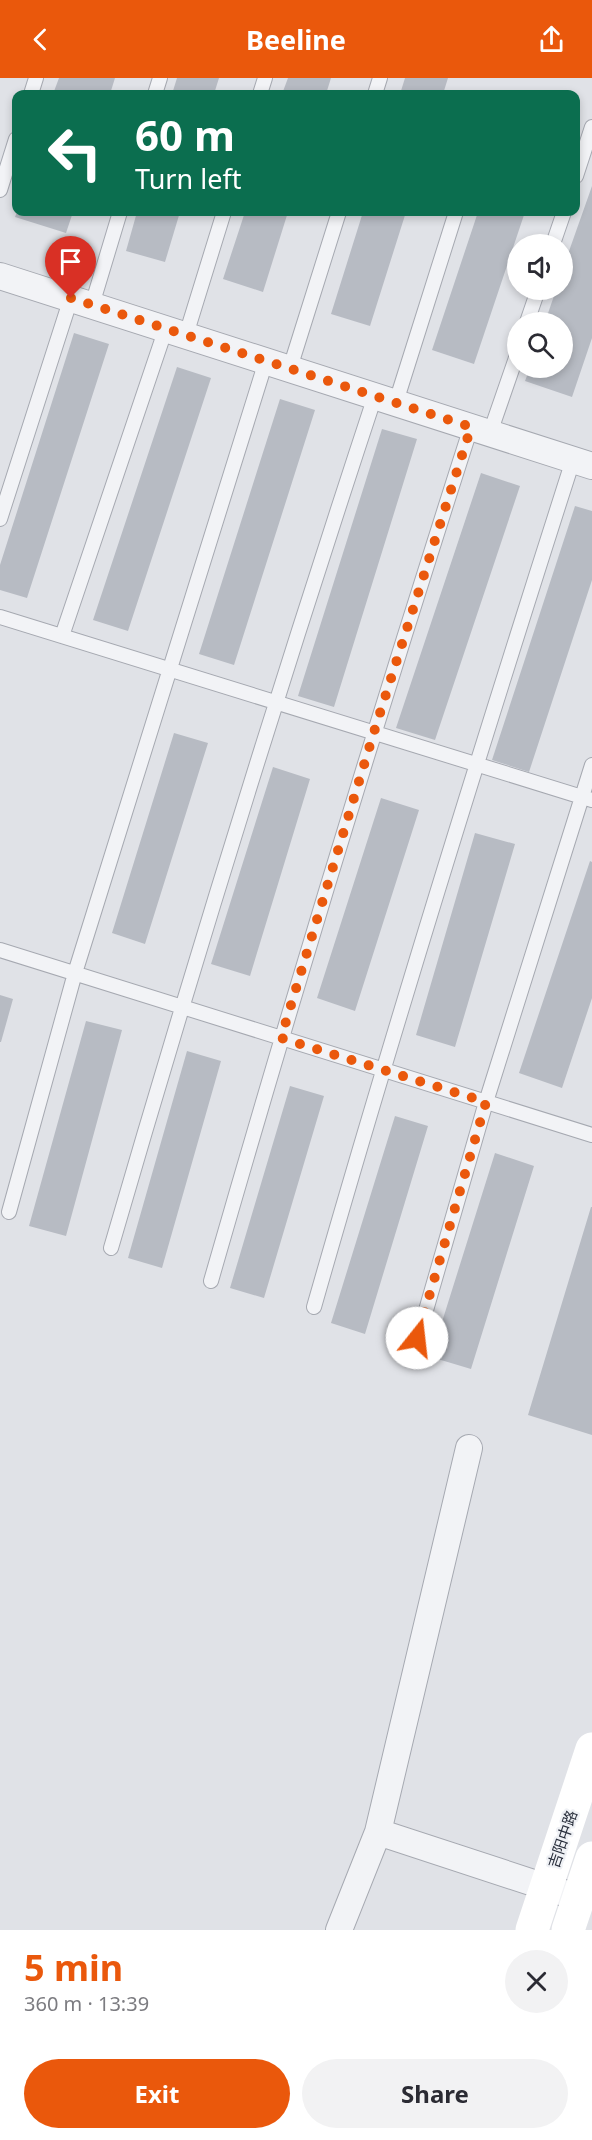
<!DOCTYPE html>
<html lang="en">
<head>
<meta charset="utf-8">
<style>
  body { margin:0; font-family:"Noto Sans","Noto Sans SC",sans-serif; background:#f2f2f3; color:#2b2b33; height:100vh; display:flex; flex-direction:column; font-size:22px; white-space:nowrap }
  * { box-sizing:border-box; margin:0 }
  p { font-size:20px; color:#7c7c81 }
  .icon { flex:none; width:33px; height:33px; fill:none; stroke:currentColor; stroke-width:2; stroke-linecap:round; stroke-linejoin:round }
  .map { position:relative; height:1852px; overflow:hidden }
  .panel { display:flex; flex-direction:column; background:#fff; flex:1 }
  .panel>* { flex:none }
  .banner { position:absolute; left:12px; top:12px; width:568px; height:126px; border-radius:12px; box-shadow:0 3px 9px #0003; background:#0b6e4f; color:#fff; overflow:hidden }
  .controls { position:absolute; left:507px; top:156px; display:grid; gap:12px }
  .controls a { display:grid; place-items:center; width:66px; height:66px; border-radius:50%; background:#fff; box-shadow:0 3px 9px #0003; font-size:30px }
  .pin { position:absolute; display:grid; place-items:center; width:51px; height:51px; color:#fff; margin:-62px -26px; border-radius:50% 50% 50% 0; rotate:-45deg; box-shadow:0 0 6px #0007 }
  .pin .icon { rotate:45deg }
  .me { position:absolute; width:66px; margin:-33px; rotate:16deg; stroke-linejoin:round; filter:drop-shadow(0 0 4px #0008) }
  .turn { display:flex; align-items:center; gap:21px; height:126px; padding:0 24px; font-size:27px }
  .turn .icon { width:78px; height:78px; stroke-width:2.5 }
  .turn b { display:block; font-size:42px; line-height:51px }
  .round { display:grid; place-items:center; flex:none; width:63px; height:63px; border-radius:32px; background:#f2f2f3 }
  .headline { display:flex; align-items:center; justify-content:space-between; height:102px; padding:0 24px }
  h1 { font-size:36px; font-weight:700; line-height:45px; color:#ea580c }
  .cta { display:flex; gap:12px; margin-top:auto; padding:12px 24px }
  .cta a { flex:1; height:69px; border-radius:36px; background:#ea580c; color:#fff; font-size:24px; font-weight:700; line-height:69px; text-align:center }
  .cta a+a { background:#f2f2f3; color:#2b2b33 }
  header { display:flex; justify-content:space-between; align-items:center; height:78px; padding:0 24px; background:#ea580c; color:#fff; font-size:27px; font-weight:700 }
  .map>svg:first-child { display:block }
  .building { fill:#b7bbc3 }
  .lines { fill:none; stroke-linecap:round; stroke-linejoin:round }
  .lane-casing { stroke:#a6a9b1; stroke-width:16 }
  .street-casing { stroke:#a6a9b1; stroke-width:28 }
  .lane { stroke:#f2f3f6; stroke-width:14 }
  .street { stroke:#f2f3f6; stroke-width:26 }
  .secondary { stroke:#fff; stroke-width:33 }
  .route { stroke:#ea580c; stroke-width:10; stroke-dasharray:0 18 }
  .labels { text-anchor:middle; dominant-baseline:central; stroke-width:4.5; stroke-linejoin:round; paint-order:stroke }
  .street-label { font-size:15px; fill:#2a303d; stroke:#eff1f5 }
</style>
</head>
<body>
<header><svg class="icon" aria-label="back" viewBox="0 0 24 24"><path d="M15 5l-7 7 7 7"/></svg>Beeline<svg class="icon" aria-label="share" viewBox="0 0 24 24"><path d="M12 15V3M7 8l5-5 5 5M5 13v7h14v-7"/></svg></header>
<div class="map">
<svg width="592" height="1852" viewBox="0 0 592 1852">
  <rect width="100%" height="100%" fill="#e0e2e7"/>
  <path class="building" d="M59 0H115L110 16H53Z
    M177 0H219L214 16H172Z
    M288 0H331L326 16H282Z
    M405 0H448L443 16H400Z
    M592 108V260L572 319 525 303 530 290H562V244H545L556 212H562V193Z
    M17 134H73L66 155 15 139Z
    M137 134H180L165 184 126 173Z
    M245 134H288L263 214 223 201Z
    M363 134H406L370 248 331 236Z
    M478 134H525L474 286 432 272Z
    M74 255 109 266 27 520 0 512V487Z
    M177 289 211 300 128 553 93 542Z
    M280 321 315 332 234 587 199 576Z
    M382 351 417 361 334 629 298 618Z
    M481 395 520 408 435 662 396 650Z
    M575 428 592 433V502L529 694 492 682Z
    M174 655 208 665 145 866 112 855Z
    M273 689 310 701 250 898 211 886Z
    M381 720 419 732 355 933 317 920Z
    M475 755 515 766 455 969 416 957Z
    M590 783 592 784V920L562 1010 519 995Z
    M0 917 13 921 1 964H0Z
    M86 943 122 952 66 1158 29 1148Z
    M187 973 221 983 162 1190 128 1180Z
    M290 1008 324 1018 264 1220 230 1210Z
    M395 1038 428 1048 365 1256 331 1245Z
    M495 1075 534 1088 471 1291 431 1279Z
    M591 1129H592V1357L528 1337Z"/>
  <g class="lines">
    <defs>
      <path id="lane" d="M31 16 36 0
        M155 16 160 0
        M260 16 265 0
        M375 16 380 0
        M576 98 592 49
        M0 112 16 61
        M553 166 564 134
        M92 227 120 134
        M527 244 538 212
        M186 257 224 134
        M290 290 339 134
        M396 324 456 134
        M490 355 518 274
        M0 441 71 220
        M0 539 592 722
        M62 558 166 250
        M0 872 592 1057
        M9 1134 75 895 266 283
        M111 1170C194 884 282 600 375 318
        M211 1203C293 917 380 632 471 349
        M314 1229C395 945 483 663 573 382
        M418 1260 486 1024 592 687"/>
      <path id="street" d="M0 198 592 388
        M469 1370 378 1754 564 1815
        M339 1852 378 1754"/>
    </defs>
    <use href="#lane" class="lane-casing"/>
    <use href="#street" class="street-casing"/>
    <use href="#lane" class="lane"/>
    <use href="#street" class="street"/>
    <path class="secondary" d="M532 1852 592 1671
      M568 1852 592 1780"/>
  </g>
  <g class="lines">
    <path class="route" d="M71 220 471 349 374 654 281 960 486 1024 417 1260"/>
  </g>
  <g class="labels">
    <g class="street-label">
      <text transform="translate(562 1761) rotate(-71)">吉阳中路</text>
    </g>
  </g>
</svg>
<div class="controls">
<a><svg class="icon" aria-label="sound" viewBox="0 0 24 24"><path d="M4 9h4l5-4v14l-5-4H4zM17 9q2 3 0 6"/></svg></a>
<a><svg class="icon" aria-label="search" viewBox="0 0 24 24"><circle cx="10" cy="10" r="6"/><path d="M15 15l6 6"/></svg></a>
</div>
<div class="pin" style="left:71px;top:220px;background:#d93025"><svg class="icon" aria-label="arrive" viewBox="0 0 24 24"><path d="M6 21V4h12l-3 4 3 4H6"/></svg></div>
<svg class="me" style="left:417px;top:1260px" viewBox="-20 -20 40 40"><circle r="19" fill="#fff"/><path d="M0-13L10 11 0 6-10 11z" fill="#ea580c"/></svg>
<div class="banner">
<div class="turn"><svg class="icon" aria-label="left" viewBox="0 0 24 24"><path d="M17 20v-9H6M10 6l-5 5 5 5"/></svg><div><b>60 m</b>Turn left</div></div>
</div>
</div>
<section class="panel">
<div class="headline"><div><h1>5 min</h1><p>360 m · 13:39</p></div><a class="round"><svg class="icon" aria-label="close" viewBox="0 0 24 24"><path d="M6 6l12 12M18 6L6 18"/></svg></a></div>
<div class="cta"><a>Exit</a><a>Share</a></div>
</section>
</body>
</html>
